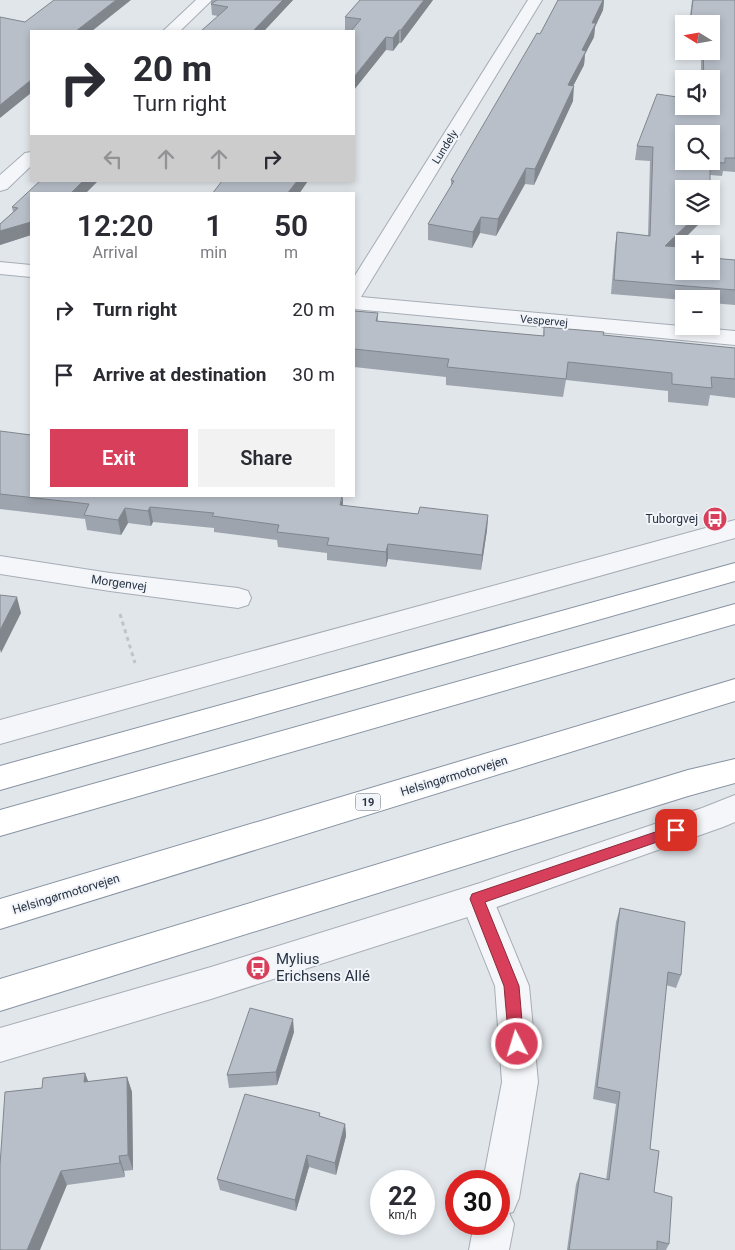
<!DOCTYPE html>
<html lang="en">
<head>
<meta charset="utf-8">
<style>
  body { margin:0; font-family:Roboto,sans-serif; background:#f2f2f3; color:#2b2b33; height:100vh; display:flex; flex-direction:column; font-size:19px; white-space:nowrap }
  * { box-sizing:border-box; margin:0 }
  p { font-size:16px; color:#7c7c81 }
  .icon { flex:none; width:28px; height:28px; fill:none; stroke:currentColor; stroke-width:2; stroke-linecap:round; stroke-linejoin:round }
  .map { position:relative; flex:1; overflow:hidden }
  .drawer { position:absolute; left:30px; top:192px; width:325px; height:305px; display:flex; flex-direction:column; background:#fff; border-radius:0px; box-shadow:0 2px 8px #0003 }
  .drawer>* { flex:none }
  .guide { position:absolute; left:30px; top:30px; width:325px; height:152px; border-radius:0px; box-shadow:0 2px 8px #0003; background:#fff; color:#2b2b33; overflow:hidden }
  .needle { width:32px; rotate:281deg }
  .fabs { position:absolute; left:675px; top:15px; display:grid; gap:10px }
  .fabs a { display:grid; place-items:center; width:45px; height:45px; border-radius:0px; background:#fff; box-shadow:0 2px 8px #0003; font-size:25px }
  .speed { position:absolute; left:370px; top:1170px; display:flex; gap:10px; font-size:25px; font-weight:700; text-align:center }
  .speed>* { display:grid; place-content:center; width:65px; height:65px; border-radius:50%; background:#fff; box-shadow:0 2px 8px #0003; line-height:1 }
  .speed small { font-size:12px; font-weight:400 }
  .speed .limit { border:8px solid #d22; background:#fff; color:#111 }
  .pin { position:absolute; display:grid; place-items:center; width:42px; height:42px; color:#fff; margin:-21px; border-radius:10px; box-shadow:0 2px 8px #0006 }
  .me { position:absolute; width:55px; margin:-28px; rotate:355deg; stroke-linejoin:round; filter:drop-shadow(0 0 4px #0008) }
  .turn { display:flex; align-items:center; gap:18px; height:105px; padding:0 20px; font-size:22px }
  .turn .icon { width:65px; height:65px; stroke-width:2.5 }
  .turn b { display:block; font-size:35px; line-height:42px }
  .lanes { display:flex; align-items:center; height:48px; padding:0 20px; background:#0003; justify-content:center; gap:25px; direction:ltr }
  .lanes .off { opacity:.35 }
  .eta { display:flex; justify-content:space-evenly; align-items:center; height:85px; text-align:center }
  .eta b { font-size:30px; font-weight:600; line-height:35px }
  .cta { display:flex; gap:10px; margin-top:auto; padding:10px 20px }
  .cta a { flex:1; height:58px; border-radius:0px; background:#d83f5a; color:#fff; font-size:20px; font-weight:600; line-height:58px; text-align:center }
  .cta a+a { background:#f2f2f3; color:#2b2b33 }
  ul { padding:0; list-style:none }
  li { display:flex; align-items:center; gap:15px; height:65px; padding:0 20px }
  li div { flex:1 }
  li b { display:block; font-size:19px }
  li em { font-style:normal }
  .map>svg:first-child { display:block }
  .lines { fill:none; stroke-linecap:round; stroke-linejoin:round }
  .minor-casing { stroke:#a6adb6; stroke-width:2 }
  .tertiary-casing { stroke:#a6adb6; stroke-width:2 }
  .motorway-casing { stroke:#8893a3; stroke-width:2 }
  .path { stroke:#c0c3ca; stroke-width:3; stroke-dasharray:4 4; stroke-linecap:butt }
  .minor { fill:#f5f6f9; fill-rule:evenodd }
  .tertiary { fill:#f5f6f9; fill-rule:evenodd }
  .motorway { fill:#fff; fill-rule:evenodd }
  .wall { fill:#9ea4ad }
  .shaded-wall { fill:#81868d }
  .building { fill:#b8bfc9; stroke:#81868d; fill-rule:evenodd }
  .route { fill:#d83f5a; stroke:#8c293a }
  .labels { text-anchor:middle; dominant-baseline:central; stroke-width:4; stroke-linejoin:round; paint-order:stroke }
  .far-street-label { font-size:11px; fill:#283344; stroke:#f1f4f8 }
  .shield { fill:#f1f4f8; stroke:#646d7a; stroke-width:1 }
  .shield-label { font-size:11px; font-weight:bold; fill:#283344 }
  .poi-label { font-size:12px; fill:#283344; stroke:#f1f4f8; text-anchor:end }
  .street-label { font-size:12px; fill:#283344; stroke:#f1f4f8 }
  .near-poi-label { font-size:15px; fill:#283344; stroke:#f1f4f8; text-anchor:start }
</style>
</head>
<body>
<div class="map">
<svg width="735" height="1250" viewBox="0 0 735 1250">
  <rect width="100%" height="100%" fill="#e1e6eb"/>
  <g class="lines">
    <defs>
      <path id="minor" d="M196 0H212L180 31H163Z
        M528 0H542L361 297 735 331V345L354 309V277Z
        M31 152V166L7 189 0 191V175L25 153Z
        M0 262 31 265V277L0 274Z
        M0 556 110 573 238 588 248 591 251 598 248 605 238 608 110 591 0 574Z
        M477 884 489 889 529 986 538 1082 519 1198 513 1212 509 1213 514 1224 509 1250H469L474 1224H499V1181H483L502 1082 495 986 460 899 465 889Z"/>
      <path id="tertiary" d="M735 520V538L0 744V720Z
        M735 795V822L723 827 477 914 211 999 0 1062V1028L211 967 477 884 702 808Z"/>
      <path id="motorway" d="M735 563V581L0 790V766Z
        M735 604V624L0 836V810Z
        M735 679V701L0 929V899Z
        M735 759V783L688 796 0 1011V979L688 770Z"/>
    </defs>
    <use href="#minor" class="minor-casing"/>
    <use href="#tertiary" class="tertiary-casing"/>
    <use href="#motorway" class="motorway-casing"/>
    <path class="path" d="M120 614 135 663"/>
    <use href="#minor" class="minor"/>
    <use href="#tertiary" class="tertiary"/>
    <use href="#motorway" class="motorway"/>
  </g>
  <path class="wall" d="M211 0H293L264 31 218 16 212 15 211 4H212L211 3Z
    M433 0 401 43H399L393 51 386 50 351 31 345 30V17Z
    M558 0H604L603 10 595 27 594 37 585 54 584 65 573 86V101L534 185 525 184 496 236 480 233 472 248 428 240V224L451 187V180L540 34Z
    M692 0H735V172L723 171 722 176 710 175 676 247 712 258 735 260V305L711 303V299H684V300L611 294 615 246 617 232 648 236 650 161 635 160 637 146 711 106V79H701V51H711V24H689Z
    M31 194V235L0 245V224L13 212 12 207Z
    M354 311 378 313V321L543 336 544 327 603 335 735 348V398L710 395 708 406 668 402V391L566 380 563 397 446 385V377L354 367Z
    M0 431 31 496 343 506 418 514 488 515 487 530 481 570 388 559 386 567 327 560V553L278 547 277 540 214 532V528L153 522 151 526 128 523 121 535 87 530 85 519 0 509Z
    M620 908 681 975 676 988 666 985 650 1149 654 1192 669 1244 666 1250H567L576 1184 580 1173 606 1180 616 1104 593 1099 616 922Z
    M294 1032 277 1085 229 1088 227 1075Z
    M85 1073 88 1082 127 1077 132 1092 133 1170 124 1171 125 1177 67 1185 5 1092 42 1088Z
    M320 1116 345 1124 346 1136 336 1175 309 1167 296 1211 220 1190 217 1179Z"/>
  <path class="shaded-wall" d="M116 0H131L92 31H76Z
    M283 0H293L264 31H253Z
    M424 0H433L401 43V30Z
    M603 0H604L603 10 595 27 594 37 585 54 584 65 566 100 568 85 592 23Z
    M399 30V43L393 51V38Z
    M386 37V50L354 90V77Z
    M31 80V93L0 118V105Z
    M574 86 573 101 534 185 535 169Z
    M526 168 525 184 496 236 498 219Z
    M83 181H98L85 194H70Z
    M297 181H308L299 194H287Z
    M696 216H707L663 260 665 246Z
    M481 217 480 233 472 248 473 232Z
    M31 222V235L0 245V231Z
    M343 496V511L340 505Z
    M150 507 153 522 151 526 148 511Z
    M125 508 128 523 121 535 118 520Z
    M488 515 487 530 481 570 482 555Z
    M388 544V559L386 567V552Z
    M17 597 21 613 1 653 0 649V630Z
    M293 1019 294 1032 277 1085 276 1072Z
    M85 1073 91 1089 84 1082Z
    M127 1077 132 1092 133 1170 128 1155Z
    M345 1124 346 1136 336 1175 335 1163Z
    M307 1155 309 1167 296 1211 295 1200Z
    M119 1156 124 1171 125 1177 120 1163Z
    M61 1171 67 1185 40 1250H27Z"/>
  <path class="building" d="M54 0H116L76 31H31V80L0 105V17L25 22Z
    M217 0H283L253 31H201L228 7 211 4Z
    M360 0H424L401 30H399L393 38 386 37 354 77V31H351L361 19 345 17Z
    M558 0H603L592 23H596L582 50 586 51 568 85 574 86 535 169 526 168 498 219 481 217 473 232 428 224 454 181 451 180 537 33 540 34Z
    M693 0H735V158H725V163L710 162V189H684V216H696L665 246 684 247V271H711V251L712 258 735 260V290L614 280 617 232 650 236 653 147 637 146 657 94 684 98V106H711V79H704L703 51H711V24H690ZM684 134H711V161H684Z
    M40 181H83L70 194H31V222L0 231V224L18 208 12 207Z
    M222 181H297L287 194H212Z
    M354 311 378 313 376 321 544 336V327L604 332 603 335 735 348V379L711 377 712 388 672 384V373L568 362 566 379 447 367 449 359 354 349Z
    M0 431 31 435V496H342L340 505 418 514 420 507 488 515 482 555 388 544 386 552 327 545 329 538 277 532 279 525 212 516 214 513 150 507 148 511 125 508 118 520 84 515 89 504 0 494Z
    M0 595 17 597 0 630Z
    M620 908 685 922 681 975 668 972 650 1149 659 1151 654 1192 672 1197 669 1244 657 1241V1250H569L580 1173 609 1180 620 1092 597 1087Z
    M250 1008 293 1019 276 1072 227 1075Z
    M85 1073 84 1082 127 1077 128 1155 119 1156 120 1163 61 1171 27 1250H0V1165L5 1092 42 1088 43 1078Z
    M245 1094 320 1113 319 1116 345 1124 335 1163 307 1155 295 1200 217 1179Z"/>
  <path class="route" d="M676 825 680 826 682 830 680 834 485 902 519 986 524 1044 522 1049 517 1051 511 1049 509 1044 504 986 470 899 472 894Z"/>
  <defs>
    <symbol id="bus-disc" viewBox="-11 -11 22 22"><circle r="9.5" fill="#d83f5a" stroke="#f1f4f8"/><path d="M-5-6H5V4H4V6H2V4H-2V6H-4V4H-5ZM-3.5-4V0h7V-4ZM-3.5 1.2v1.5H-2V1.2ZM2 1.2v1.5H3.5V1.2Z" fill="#fff"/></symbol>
  </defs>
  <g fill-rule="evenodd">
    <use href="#bus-disc" x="701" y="505" width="28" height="28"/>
    <use href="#bus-disc" x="244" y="954" width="28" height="28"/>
  </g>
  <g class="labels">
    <g class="far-street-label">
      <text transform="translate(445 147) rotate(-58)">Lundely</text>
      <text transform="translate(544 321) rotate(5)">Vespervej</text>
    </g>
    <rect class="shield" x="355.5" y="793.5" width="25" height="17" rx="4"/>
    <g class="shield-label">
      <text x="368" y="802">19</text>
    </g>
    <g class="poi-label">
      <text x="698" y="519">Tuborgvej</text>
    </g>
    <g class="street-label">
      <text transform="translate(119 583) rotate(8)">Morgenvej</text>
      <text transform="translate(454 776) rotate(-17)">Helsingørmotorvejen</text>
      <text transform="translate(66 894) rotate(-17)">Helsingørmotorvejen</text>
    </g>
    <g class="near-poi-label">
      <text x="276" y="959">Mylius<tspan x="276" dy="17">Erichsens Allé</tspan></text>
    </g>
  </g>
</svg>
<div class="fabs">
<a><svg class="needle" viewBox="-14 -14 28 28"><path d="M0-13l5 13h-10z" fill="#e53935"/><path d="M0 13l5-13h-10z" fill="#7c7c81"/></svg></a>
<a><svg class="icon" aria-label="sound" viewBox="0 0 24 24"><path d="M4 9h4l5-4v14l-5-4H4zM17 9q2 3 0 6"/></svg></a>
<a><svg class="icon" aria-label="search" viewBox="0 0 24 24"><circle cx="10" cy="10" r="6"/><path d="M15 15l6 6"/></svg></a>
<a><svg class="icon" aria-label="layers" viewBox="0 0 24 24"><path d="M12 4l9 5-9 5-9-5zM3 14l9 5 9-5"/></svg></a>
<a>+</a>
<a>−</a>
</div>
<div class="speed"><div>22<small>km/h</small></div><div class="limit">30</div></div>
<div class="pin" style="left:676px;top:830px;background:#d93025"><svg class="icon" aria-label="arrive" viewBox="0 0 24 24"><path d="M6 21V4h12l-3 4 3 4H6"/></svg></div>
<svg class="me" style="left:517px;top:1044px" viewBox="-20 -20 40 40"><circle r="17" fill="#d83f5a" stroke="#fff" stroke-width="3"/><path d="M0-11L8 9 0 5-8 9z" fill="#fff"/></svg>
<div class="guide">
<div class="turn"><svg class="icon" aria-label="right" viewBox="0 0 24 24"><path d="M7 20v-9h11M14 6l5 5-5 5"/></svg><div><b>20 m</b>Turn right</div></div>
<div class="lanes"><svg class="icon off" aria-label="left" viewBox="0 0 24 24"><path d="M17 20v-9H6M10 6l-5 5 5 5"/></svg><svg class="icon off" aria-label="ahead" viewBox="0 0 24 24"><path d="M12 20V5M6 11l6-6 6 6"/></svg><svg class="icon off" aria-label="ahead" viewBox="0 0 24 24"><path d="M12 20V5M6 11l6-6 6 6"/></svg><svg class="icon" aria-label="right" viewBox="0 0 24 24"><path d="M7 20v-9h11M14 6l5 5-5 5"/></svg></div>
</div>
<section class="drawer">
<div class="eta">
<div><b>12:20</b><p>Arrival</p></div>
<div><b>1</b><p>min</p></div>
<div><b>50</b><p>m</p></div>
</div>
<ul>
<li><svg class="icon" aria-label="right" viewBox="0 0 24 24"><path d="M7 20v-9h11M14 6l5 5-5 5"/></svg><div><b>Turn right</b></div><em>20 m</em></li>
<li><svg class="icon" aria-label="arrive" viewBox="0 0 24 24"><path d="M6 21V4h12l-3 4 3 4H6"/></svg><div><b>Arrive at destination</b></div><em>30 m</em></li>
</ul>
<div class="cta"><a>Exit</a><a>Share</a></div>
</section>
</div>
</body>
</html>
